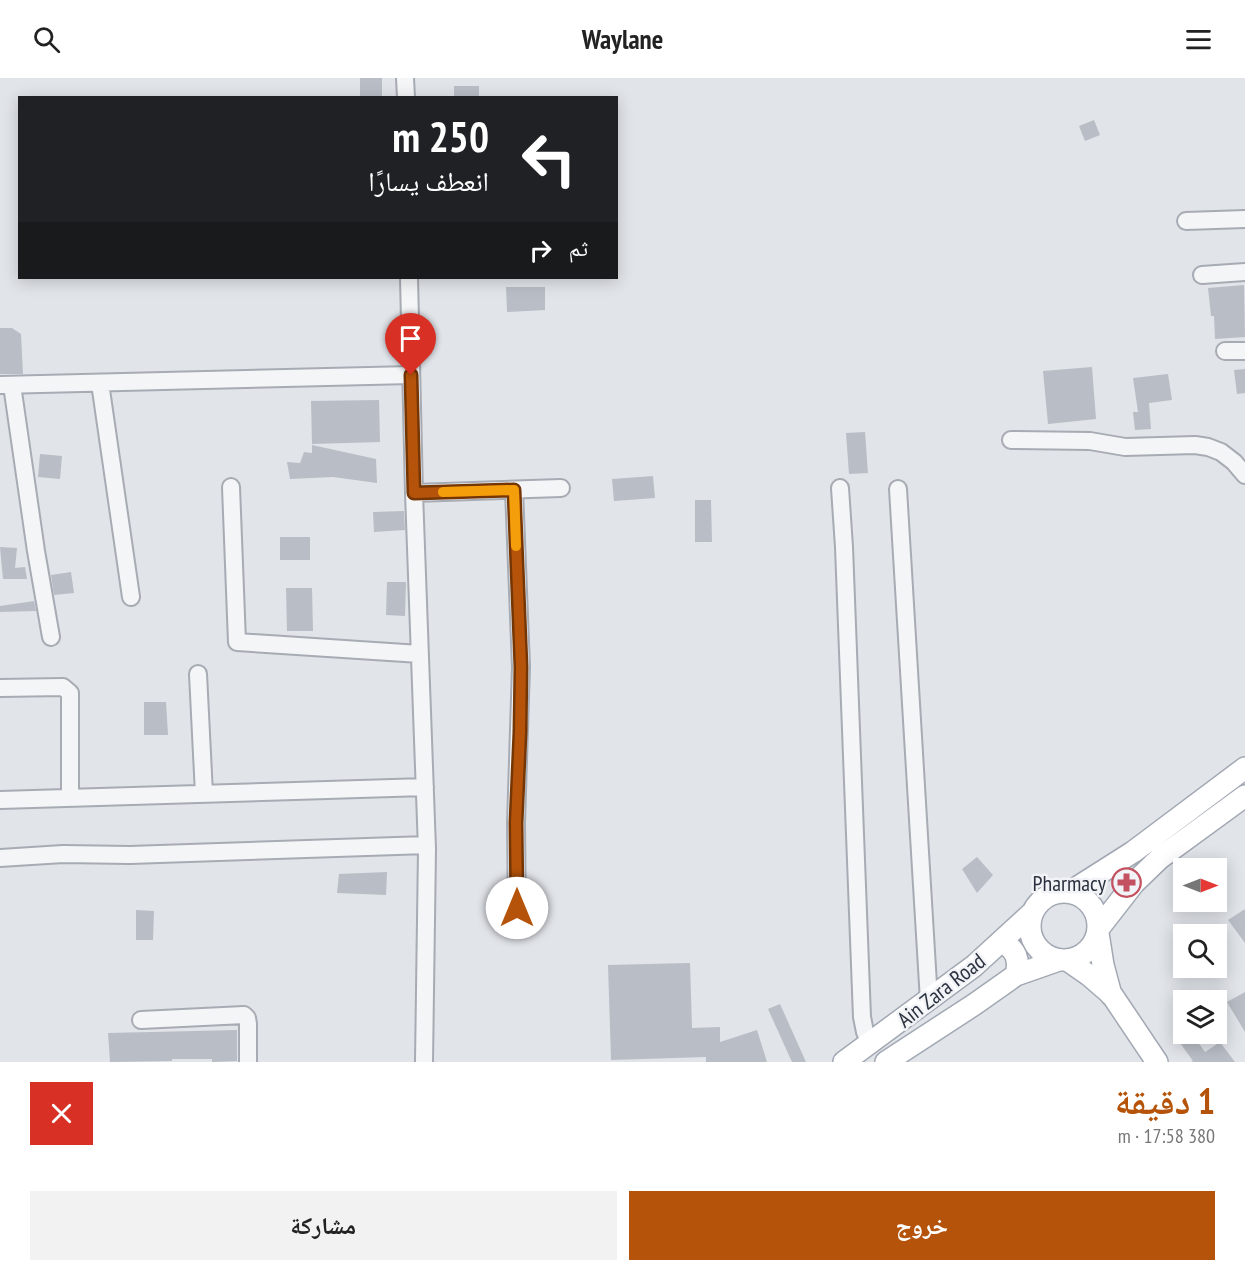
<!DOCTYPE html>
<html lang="ar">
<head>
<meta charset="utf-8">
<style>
  body { margin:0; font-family:"PT Sans Narrow","Noto Naskh Arabic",sans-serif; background:#f2f2f2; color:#222; direction:rtl; height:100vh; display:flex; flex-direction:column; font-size:22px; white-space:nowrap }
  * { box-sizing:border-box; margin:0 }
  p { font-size:20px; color:#767676 }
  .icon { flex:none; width:33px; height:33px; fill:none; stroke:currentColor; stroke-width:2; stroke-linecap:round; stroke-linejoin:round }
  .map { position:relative; height:984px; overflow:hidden; direction:ltr }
  .sheet { display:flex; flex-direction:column; background:#fff; flex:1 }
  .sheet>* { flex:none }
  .top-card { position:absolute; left:18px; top:18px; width:600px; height:183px; border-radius:0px; box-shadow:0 3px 15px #0003; direction:rtl; background:#202124; color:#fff; overflow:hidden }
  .needle { width:39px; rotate:90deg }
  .fabs { position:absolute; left:1173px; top:780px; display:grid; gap:12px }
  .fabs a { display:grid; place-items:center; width:54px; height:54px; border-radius:0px; background:#fff; box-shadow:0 3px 15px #0003; font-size:30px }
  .pin { position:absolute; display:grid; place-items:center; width:51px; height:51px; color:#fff; margin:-62px -26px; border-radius:50% 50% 50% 0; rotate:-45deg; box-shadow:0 0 6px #0007 }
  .pin .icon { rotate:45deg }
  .me { position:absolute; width:66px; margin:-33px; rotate:0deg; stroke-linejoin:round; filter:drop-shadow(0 0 4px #0008) }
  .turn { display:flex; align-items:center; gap:21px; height:126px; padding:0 30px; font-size:27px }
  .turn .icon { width:78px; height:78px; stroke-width:2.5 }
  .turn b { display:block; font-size:42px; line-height:51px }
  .then { display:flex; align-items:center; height:57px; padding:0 30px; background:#0003; gap:12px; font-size:22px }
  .round { display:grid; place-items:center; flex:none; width:63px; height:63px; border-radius:0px; background:#f2f2f2 }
  .summary { display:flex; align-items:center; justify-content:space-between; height:102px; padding:0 30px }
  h1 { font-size:36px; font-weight:700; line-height:45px; color:#b45309 }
  .button { display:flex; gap:12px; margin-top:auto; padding:12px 30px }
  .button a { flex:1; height:69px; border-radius:0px; background:#b45309; color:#fff; font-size:24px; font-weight:700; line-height:69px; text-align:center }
  .button a+a { background:#f2f2f2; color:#222 }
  header { display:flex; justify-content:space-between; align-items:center; height:78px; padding:0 30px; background:#fff; font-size:27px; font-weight:700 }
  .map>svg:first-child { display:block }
  .building { fill:#b9bdc5 }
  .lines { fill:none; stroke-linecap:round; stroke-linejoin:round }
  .minor-casing { stroke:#a7abb3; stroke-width:20 }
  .major-casing { stroke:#a2a8b3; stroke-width:24 }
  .minor { stroke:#f4f5f7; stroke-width:16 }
  .major { stroke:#fff; stroke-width:21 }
  .route-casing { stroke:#753606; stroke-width:15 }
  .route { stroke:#b45309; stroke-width:10 }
  .slow { stroke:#f59e0b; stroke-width:10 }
  .labels { text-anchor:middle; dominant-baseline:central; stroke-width:5; stroke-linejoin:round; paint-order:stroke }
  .poi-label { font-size:22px; fill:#2b323f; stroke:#f1f3f6; text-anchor:end }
  .street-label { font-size:22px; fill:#2b323f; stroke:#f1f3f6 }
</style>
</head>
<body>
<header><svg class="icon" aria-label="menu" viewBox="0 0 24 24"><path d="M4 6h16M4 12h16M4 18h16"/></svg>Waylane<svg class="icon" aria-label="search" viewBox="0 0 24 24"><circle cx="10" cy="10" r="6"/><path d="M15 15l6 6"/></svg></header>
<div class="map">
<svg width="1245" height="984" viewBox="0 0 1245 984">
  <rect width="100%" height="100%" fill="#e1e4e9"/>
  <path class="building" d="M360 0H382V20H360Z
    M454 8H479V20H454Z
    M1094 42 1100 57 1085 63 1079 48Z
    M1244 207 1245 259 1215 261 1214 238H1211L1208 210Z
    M506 209H545V232L507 234Z
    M0 250H12L21 256 23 296H0Z
    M1092 289 1096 341 1048 346 1043 293Z
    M1245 291V315L1237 316 1234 292Z
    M1168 296 1172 322 1149 325 1151 351 1135 352 1133 334H1138L1133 300Z
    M379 322 380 364 312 366 311 323Z
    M865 354 868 395 849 396 846 355Z
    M312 367 376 381 377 405 333 399 290 401 287 384 300 385 304 374 312 375Z
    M40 376 62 378 60 401 38 399Z
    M653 398 655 420 614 423 612 401Z
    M695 422H711L712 464H695Z
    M404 433 405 452 374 454 373 434Z
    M280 459H310V482H280Z
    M0 469 17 470 15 490 25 489 27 501H3Z
    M71 494 74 515 54 517 51 497Z
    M387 504H406L405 538 386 537Z
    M286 510H312L313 553H287Z
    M34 523 36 533 0 534V528Z
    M144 624H166L168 657H144Z
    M977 779 993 797 977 815 962 791Z
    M387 794 386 817 337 815 339 796Z
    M1245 831V865L1228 842Z
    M136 832 154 833 153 862H136Z
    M690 885 692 950 720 949V964L757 952 767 984H706V979L611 982 608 887Z
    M1245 914V954L1227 924Z
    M780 926 806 984H792L768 931Z
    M237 952V983L212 984V981H172V983L110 984 108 955Z
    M1187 956H1192L1205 974 1220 964 1235 984H1191L1193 983 1178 962Z"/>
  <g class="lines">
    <defs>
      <path id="minor" d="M405 0 406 20
        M1186 143 1245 141
        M1202 197 1245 194
        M409 200 414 415 427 771 424 984
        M1225 273H1245
        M100 305 131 519
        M0 307 411 297
        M12 307 36 473 51 559
        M1011 362 1090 363 1125 369 1195 367 1208 369 1221 374 1234 384 1245 397
        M231 409 237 564 420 576
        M840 410 844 469 862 939 865 954 870 966
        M898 411 929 923
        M514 412 521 589 516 745 517 845
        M414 415 561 410
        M198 596 204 716
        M0 610 63 609 70 615V720
        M0 722 425 709
        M0 780 63 776 130 777 427 767
        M141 942 244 937 247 940 248 946V984"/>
      <path id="major" d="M1070 814 1133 774 1245 690
        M1030 848a34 34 0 1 1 68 0a34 34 0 1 1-68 0Z
        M1099 850 1134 805 1160 780 1245 718
        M1098 855 1103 887 1111 917
        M1002 864C1016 871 1020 882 1016 897
        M1067 882 1090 898 1112 917 1157 984
        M844 984 974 888 1033 834
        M886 984 975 926 1016 897 1059 882"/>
    </defs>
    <use href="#minor" class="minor-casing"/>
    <use href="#major" class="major-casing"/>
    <use href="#minor" class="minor"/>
    <use href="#major" class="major"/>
  </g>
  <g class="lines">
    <defs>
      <path id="route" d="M411 297 414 415 514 412 521 589 520 654 516 745 517 830"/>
    </defs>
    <use href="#route" class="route-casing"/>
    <use href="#route" class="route"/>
    <path class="slow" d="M443 414 514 412 516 468"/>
  </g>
  <defs>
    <symbol id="pharmacy-ring" viewBox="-11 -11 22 22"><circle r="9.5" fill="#f1f3f6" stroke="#c3515f" stroke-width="1.5"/><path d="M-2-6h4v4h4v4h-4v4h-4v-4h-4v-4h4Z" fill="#c3515f"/></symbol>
  </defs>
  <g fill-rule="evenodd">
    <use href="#pharmacy-ring" x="1110" y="788" width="33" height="33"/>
  </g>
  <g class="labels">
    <g class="poi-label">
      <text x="1106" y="805">Pharmacy</text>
    </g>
    <g class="street-label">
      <text transform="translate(941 912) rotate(-38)">Ain Zara Road</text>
    </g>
  </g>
</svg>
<div class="fabs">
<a><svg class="needle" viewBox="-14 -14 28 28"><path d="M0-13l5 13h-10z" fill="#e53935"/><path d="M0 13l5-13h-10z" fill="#767676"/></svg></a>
<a><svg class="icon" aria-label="search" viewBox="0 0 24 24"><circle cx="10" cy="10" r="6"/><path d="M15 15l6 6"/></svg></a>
<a><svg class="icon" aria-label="layers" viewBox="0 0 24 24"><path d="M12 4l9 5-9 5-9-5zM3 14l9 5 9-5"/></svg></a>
</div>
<div class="pin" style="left:411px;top:297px;background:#d93025"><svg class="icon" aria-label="arrive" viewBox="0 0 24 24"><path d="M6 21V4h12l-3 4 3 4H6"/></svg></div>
<svg class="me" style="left:517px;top:830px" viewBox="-20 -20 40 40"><circle r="19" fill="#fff"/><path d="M0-13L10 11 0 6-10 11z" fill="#b45309"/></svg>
<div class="top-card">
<div class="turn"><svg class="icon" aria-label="left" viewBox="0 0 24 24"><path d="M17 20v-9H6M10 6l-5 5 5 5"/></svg><div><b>250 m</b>انعطف يسارًا</div></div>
<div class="then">ثم<svg class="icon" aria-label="right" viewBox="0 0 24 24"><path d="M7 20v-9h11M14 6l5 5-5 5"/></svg></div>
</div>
</div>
<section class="sheet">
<div class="summary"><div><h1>1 دقيقة</h1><p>380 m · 17:58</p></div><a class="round" style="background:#d93025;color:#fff"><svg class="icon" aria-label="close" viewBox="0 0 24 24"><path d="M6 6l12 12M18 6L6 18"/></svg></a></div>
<div class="button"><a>خروج</a><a>مشاركة</a></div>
</section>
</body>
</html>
